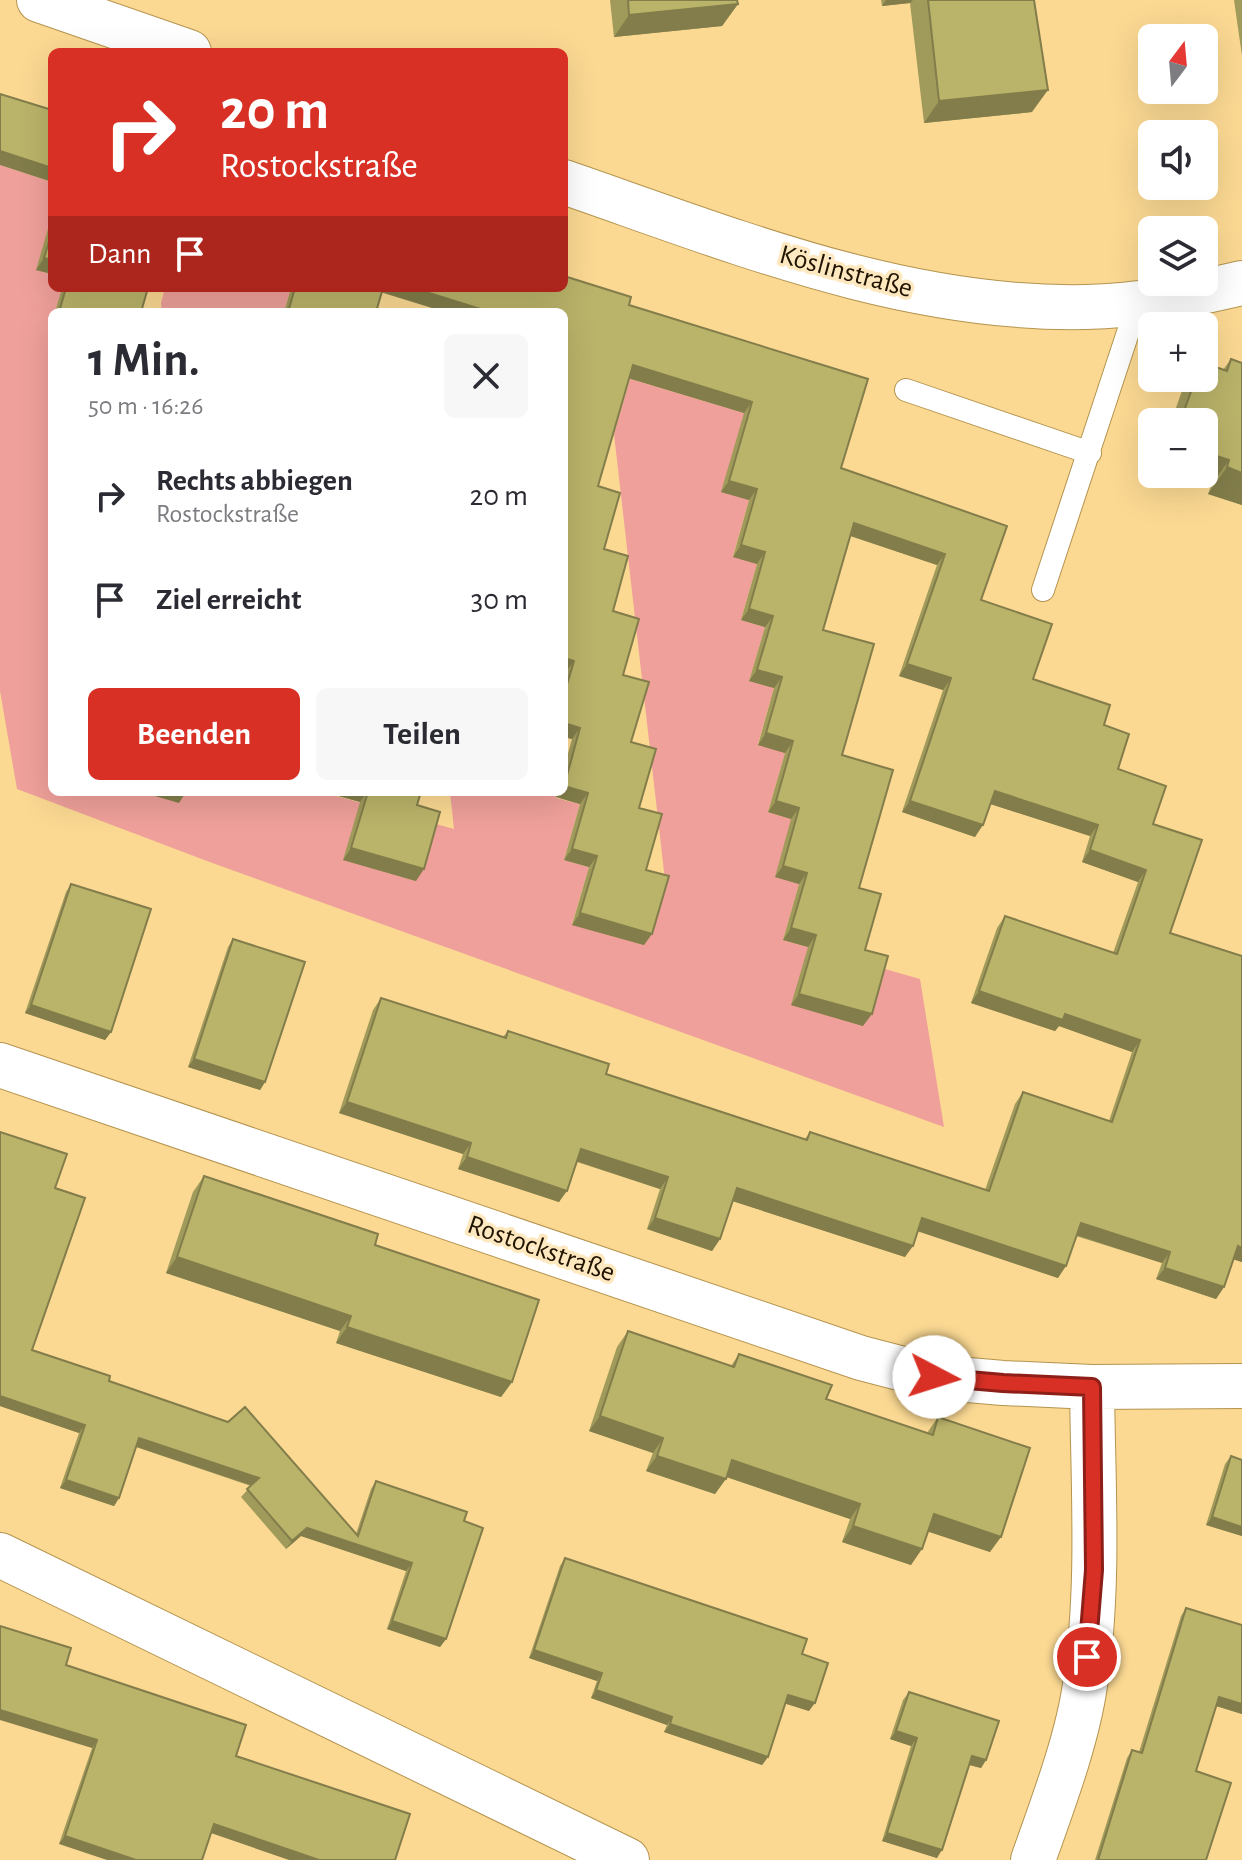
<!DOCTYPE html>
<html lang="de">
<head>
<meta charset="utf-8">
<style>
  body { margin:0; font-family:"Alegreya Sans",sans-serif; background:#f7f7f7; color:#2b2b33; height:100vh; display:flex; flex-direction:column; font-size:30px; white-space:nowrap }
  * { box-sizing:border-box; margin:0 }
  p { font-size:26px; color:#7c7c81 }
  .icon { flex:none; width:44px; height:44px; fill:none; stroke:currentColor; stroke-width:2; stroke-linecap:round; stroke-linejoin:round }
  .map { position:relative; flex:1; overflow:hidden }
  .sheet { position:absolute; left:48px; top:308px; width:520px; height:488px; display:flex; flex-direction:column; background:#fff; border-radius:12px; box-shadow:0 8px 32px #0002 }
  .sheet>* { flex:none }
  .banner { position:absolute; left:48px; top:48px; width:520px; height:244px; border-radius:12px; box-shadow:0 8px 32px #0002; background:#d93025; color:#fff; overflow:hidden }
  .needle { width:52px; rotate:16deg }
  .fabs { position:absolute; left:1138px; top:24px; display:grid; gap:16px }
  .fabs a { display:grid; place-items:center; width:80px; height:80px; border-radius:12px; background:#fff; box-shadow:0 8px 32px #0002; font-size:40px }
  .pin { position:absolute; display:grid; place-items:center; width:68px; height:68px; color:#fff; margin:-34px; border:4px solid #fff; border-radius:50%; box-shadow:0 2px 8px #0007 }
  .me { position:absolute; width:88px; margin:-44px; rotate:95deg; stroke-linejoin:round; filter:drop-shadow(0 0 6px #0008) }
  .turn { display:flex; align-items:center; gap:28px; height:168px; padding:0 40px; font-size:36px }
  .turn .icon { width:104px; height:104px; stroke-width:2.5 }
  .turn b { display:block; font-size:56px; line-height:68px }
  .then { display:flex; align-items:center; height:76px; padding:0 40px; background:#0003; gap:16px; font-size:30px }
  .round { display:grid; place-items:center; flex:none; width:84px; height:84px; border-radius:12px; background:#f7f7f7 }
  .overview { display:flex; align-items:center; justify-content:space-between; height:136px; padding:0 40px }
  h1 { font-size:48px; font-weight:700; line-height:60px }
  .button { display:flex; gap:16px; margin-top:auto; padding:16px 40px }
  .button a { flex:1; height:92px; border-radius:12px; background:#d93025; color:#fff; font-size:32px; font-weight:700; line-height:92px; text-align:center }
  .button a+a { background:#f7f7f7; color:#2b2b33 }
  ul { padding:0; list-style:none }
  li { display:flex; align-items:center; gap:24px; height:104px; padding:0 40px }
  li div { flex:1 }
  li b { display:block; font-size:30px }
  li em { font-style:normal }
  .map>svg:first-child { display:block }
  .green { fill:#efa09a }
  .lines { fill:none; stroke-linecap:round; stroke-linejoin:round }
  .service-casing { stroke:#b4944f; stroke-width:24 }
  .minor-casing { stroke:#b4944f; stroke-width:46 }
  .service { stroke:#fff; stroke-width:22 }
  .minor { stroke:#fff; stroke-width:44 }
  .wall { fill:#a09a5b }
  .shaded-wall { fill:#827d4a }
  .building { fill:#bab36a; stroke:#827d4a; stroke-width:2 }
  .route-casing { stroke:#8d1f18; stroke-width:20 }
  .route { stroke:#d93025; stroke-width:14 }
  .labels { text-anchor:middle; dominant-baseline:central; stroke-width:7; stroke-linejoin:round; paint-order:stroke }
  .street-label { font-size:28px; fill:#201400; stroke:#fde8c0 }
</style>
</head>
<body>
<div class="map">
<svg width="1242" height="1860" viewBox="0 0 1242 1860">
  <rect width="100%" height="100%" fill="#fbd993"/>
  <path class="green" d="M0 165 52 182V215L37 270 52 274V288H62L55 312H52L48 334 52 336V792H336V796L454 829 450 792H557L556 798 580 804 564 860 589 867 572 924 661 888 666 889 614 434 630 379 744 413 749 500 733 556 757 564 741 620 765 627 749 681 774 688 758 744 785 753 768 812 791 819 799 884 783 940 920 979 944 1127 207 861 17 789 0 691Z
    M165 288H291L284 312H162L161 303Z"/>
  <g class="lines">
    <defs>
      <path id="service" d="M906 390 1090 453
        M1043 590 1138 302"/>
      <path id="minor" d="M39 0 189 52
        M564 182C732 240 905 311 1086 307 1139 306 1191 295 1242 283
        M0 1065 861 1358 934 1377 1003 1383 1092 1387
        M0 1555 627 1860
        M1033 1860C1052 1806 1077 1741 1085 1685 1100 1587 1093 1485 1092 1387L1242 1386"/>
    </defs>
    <use href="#service" class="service-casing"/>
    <use href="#minor" class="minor-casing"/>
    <use href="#service" class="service"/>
    <use href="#minor" class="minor"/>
  </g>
  <path class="wall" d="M610 0H737L738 4 722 26 614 37Z
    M881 0H1034L1032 112 924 123 910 3 882 6Z
    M1234 0H1242V56Z
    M52 215V274L36 270Z
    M62 288H148L141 312H55Z
    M291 288H564L629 305 841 468 1007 526 981 600 1033 679 1104 725 1118 769 1153 824 1170 933 1242 956V1262L1233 1259 1224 1287 1216 1299 1156 1279 1162 1263 1076 1236 1058 1278 918 1231 905 1257 733 1201 720 1239 712 1251 647 1229 660 1189 577 1162 559 1202 458 1169 463 1154 339 1113 373 1010 381 998 503 1037 508 1031 606 1074 805 1139 810 1132 985 1190 1015 1104 1023 1092 1109 1121 1132 1052 1059 1026 1055 1031 971 1003 997 928 1005 916 1113 953 1138 882 1082 862 1090 836 991 804 975 837 902 812 943 690 899 676 937 565 850 536 823 630 842 755 859 888 865 950 863 1026 791 1005 808 947 783 940 799 884 775 877 791 819 768 812 785 753 758 745 774 688 749 681 765 627 741 620 757 564 733 557 749 500 721 492 744 413 629 378 598 486 604 549 623 675 646 870 644 945 572 925 589 867 564 860 580 804 556 797 557 792H564V768L572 739 564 737V678L565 673 564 312 382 292 376 312H284Z
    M1231 359 1242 363V505L1208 494 1211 486 1204 422H1171L1183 388 1190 378H1204L1223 370Z
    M336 792H421L417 805 416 881 343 860 360 802 335 795Z
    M71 884 111 1032 105 1040 25 1013 66 892Z
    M233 939 265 1082 260 1090 188 1067 228 947Z
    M0 1132 55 1188 32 1350 109 1381 356 1534 371 1489 376 1481 464 1521 446 1639 440 1647 387 1629 406 1571 301 1536 286 1549 241 1497 251 1486 136 1447 119 1498 114 1506 60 1488 79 1433 0 1406Z
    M204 1176 375 1245 512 1382 501 1397 336 1343 340 1331 166 1273 193 1192Z
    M628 1331 731 1366 739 1354 826 1399 927 1433 938 1417 990 1552 928 1531 911 1565 842 1542 850 1519 726 1477 715 1494 646 1471 653 1453 589 1431 617 1347Z
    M1231 1456 1242 1460V1536L1206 1525 1225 1464Z
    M565 1558 802 1654 809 1711 785 1703 768 1757 762 1765 664 1732 667 1725 591 1698 597 1681 529 1658 560 1566Z
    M1186 1608 1242 1714 1216 1706 1196 1771 1206 1860H1095L1127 1758 1132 1750 1139 1752 1181 1616Z
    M66 1665 211 1833 59 1844 92 1748Z
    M909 1692 986 1760 981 1768 969 1765 937 1858 882 1841 911 1746 890 1739 903 1700Z"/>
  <path class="shaded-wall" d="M886 0H913L910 3 882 6Z
    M738 4 722 26 614 37 629 15Z
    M1048 90 1032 112 924 123 939 101Z
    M0 151 52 168V182L0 165Z
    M44 258 52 260V274L36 270Z
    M379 288H413L490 312H445L377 291Z
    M633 365 752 402 744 413 624 377Z
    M1204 452 1229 460 1211 486 1175 474H1204Z
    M1227 467 1242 473V505L1208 494Z
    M729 481 757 489 749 500 721 492Z
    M854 523 945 554 937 565 845 534Z
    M741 545 765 552 757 564 733 557Z
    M749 609 773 616 765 627 741 620Z
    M564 658 574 661 565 673 564 672Z
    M907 664 951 678 943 690 899 676Z
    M757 670 782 677 774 688 749 681Z
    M564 723 580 728 572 739 564 737Z
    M766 733 793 741 785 753 758 745Z
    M564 786 588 793 580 804 556 797 559 792H564Z
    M995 791 1098 825 1090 836 987 803Z
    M141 792H186L179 803Z
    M338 792H367L360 802 335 795Z
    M776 801 799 808 791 819 768 812Z
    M910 801 983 825 975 837 902 812Z
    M351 848 424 869 416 881 343 860Z
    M572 849 597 856 589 867 564 860Z
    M1090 850 1146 870 1138 882 1082 862Z
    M783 866 807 873 799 884 775 877Z
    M580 913 652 934 644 945 572 925Z
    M791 928 816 935 808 947 783 940Z
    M979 991 1065 1014 1140 1040 1132 1052 1059 1026 1055 1031 971 1003Z
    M799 994 872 1014 863 1026 791 1005Z
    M31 1005 111 1032 105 1040 25 1013Z
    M194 1059 265 1082 260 1090 188 1067Z
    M347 1102 471 1143 463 1154 339 1113Z
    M581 1149 668 1177 660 1189 573 1160Z
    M467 1157 567 1191 559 1202 458 1169Z
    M737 1188 913 1246 905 1257 729 1200Z
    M655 1218 720 1239 712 1251 647 1229Z
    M922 1218 1066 1266 1058 1278 914 1230Z
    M1081 1223 1170 1252 1162 1263 1073 1234Z
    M1238 1246 1242 1248V1262L1229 1258Z
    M177 1257 351 1316 340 1331 166 1273Z
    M1165 1268 1224 1287 1216 1299 1156 1279Z
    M347 1327 512 1382 501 1397 336 1343Z
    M0 1396 85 1425 79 1433 0 1406Z
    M600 1416 663 1438 653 1453 589 1431Z
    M139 1438 259 1478 253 1486 134 1446Z
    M657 1456 726 1479 715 1494 646 1471Z
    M732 1460 860 1504 850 1519 721 1475Z
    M66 1480 119 1498 114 1506 60 1488Z
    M934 1514 1001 1537 990 1552 923 1530Z
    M1212 1517 1242 1527V1536L1206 1525Z
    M853 1526 922 1549 911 1565 842 1542Z
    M307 1528 412 1563 406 1571 301 1536 286 1549 292 1541Z
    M392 1621 446 1639 440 1647 387 1629Z
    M534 1650 602 1673 597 1681 529 1658Z
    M596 1690 672 1717 667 1725 591 1698Z
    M788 1695 815 1703 809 1711 783 1703Z
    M1219 1697 1242 1704V1714L1213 1705Z
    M0 1710 97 1740 92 1748 0 1720Z
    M670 1724 768 1757 762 1765 664 1732Z
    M896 1731 917 1738 911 1746 890 1739Z
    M972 1756 986 1760 981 1768 966 1764Z
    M214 1824 319 1860H289L208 1832Z
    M887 1833 942 1850 937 1858 882 1841Z
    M65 1836 136 1860H107L59 1844Z"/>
  <path class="building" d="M628 0H737L738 4 629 15Z
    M928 0H1034L1048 90 939 101Z
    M0 94 52 110V168L0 151Z
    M52 232V260L44 258Z
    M564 276 631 297 629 305 868 379 841 468 1007 526 981 600 1052 624 1033 679 1110 705 1104 725 1129 734 1118 769 1166 786 1153 824 1202 840 1170 933 1242 956V1248L1238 1246 1224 1287 1165 1268 1170 1252 1081 1223 1066 1266 922 1218 913 1246 737 1188 720 1239 655 1218 668 1177 581 1149 567 1191 467 1157 471 1143 347 1102 381 998 506 1038 508 1031 609 1064 606 1074 807 1140 810 1132 989 1191 1023 1092 1112 1122 1140 1040 1065 1014 1063 1020 979 991 1005 916 1117 954 1146 870 1090 850 1098 825 995 791 983 825 910 801 951 678 907 664 945 554 854 523 823 630 874 644 842 755 893 770 859 888 881 894 865 950 888 956 872 1014 799 994 816 935 791 928 807 873 783 866 799 808 776 801 793 741 766 733 782 677 757 670 773 616 749 609 765 552 741 545 757 489 729 481 752 402 633 365 598 486 620 493 604 549 628 556 613 611 639 619 623 675 649 682 631 742 656 749 639 808 662 814 646 870 669 876 652 934 580 913 597 856 572 849 588 793 564 786 580 728 564 723V694L574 661 564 658V312H490L413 288H564Z
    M66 288H148L141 312H59Z
    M295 288H383L376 312H288Z
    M1231 359 1242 363V473L1227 467 1229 460 1204 452V422H1180L1196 378H1204V363L1227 371Z
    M368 792H421L417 805 440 812 424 869 351 848Z
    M71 884 151 909 111 1032 31 1005Z
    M233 939 305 962 265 1082 194 1059Z
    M0 1132 67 1154 55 1188 85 1198 32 1350 110 1376 109 1381 228 1422 245 1407 358 1536 376 1481 467 1512 464 1521 483 1528 446 1639 392 1621 412 1563 307 1528 292 1541 247 1489 259 1478 139 1438 119 1498 66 1480 85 1425 0 1396Z
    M204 1176 378 1234 375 1245 539 1300 512 1382 347 1327 351 1316 177 1257Z
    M628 1331 734 1367 739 1354 832 1385 826 1399 933 1435 938 1417 1030 1448 1001 1537 934 1514 922 1549 853 1526 860 1504 732 1460 726 1479 657 1456 663 1438 600 1416Z
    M1231 1456 1242 1460V1527L1212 1517Z
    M565 1558 807 1639 802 1654 828 1663 815 1703 788 1695 768 1757 670 1724 672 1717 596 1690 602 1673 534 1650Z
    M1186 1608 1242 1625V1704L1219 1697 1196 1771 1231 1783 1206 1860H1098L1132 1750 1142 1753Z
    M0 1626 71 1648 66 1665 246 1725 236 1756 410 1814 395 1860H319L214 1824 202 1860H136L65 1836 97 1740 0 1710Z
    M909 1692 999 1721 986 1760 972 1756 942 1850 887 1833 917 1738 896 1731Z"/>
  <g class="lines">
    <defs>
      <path id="route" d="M934 1377 1003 1383 1092 1387 1094 1570 1087 1657"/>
    </defs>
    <use href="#route" class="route-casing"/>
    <use href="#route" class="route"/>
  </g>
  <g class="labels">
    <g class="street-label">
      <text transform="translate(846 272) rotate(15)">Köslinstraße</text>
      <text transform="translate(541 1249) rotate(19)">Rostockstraße</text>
    </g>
  </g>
</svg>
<div class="fabs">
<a><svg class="needle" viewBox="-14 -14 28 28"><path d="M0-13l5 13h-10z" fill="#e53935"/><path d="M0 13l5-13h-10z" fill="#7c7c81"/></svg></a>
<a><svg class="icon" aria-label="sound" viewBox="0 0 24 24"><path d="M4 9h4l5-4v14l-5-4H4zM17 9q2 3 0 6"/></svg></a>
<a><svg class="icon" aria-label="layers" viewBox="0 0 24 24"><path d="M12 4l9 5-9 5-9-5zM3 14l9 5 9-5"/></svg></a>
<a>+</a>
<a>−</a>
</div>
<div class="pin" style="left:1087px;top:1657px;background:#d93025"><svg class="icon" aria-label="arrive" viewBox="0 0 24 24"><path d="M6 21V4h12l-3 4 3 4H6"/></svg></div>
<svg class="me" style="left:934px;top:1377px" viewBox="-20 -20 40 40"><circle r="19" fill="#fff"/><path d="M0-13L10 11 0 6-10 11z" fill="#d93025"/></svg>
<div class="banner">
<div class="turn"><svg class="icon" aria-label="right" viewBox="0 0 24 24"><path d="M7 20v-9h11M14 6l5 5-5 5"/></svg><div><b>20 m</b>Rostockstraße</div></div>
<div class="then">Dann<svg class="icon" aria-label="arrive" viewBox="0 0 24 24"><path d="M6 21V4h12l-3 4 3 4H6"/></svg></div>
</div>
<section class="sheet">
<div class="overview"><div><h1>1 Min.</h1><p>50 m · 16:26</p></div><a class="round"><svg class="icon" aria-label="close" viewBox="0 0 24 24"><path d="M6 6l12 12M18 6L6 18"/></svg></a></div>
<ul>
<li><svg class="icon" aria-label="right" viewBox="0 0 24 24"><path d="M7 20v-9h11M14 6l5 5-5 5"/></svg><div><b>Rechts abbiegen</b><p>Rostockstraße</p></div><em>20 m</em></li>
<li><svg class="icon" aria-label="arrive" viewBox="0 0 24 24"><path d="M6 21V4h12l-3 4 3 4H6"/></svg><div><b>Ziel erreicht</b></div><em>30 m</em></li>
</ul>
<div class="button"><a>Beenden</a><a>Teilen</a></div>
</section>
</div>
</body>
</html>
